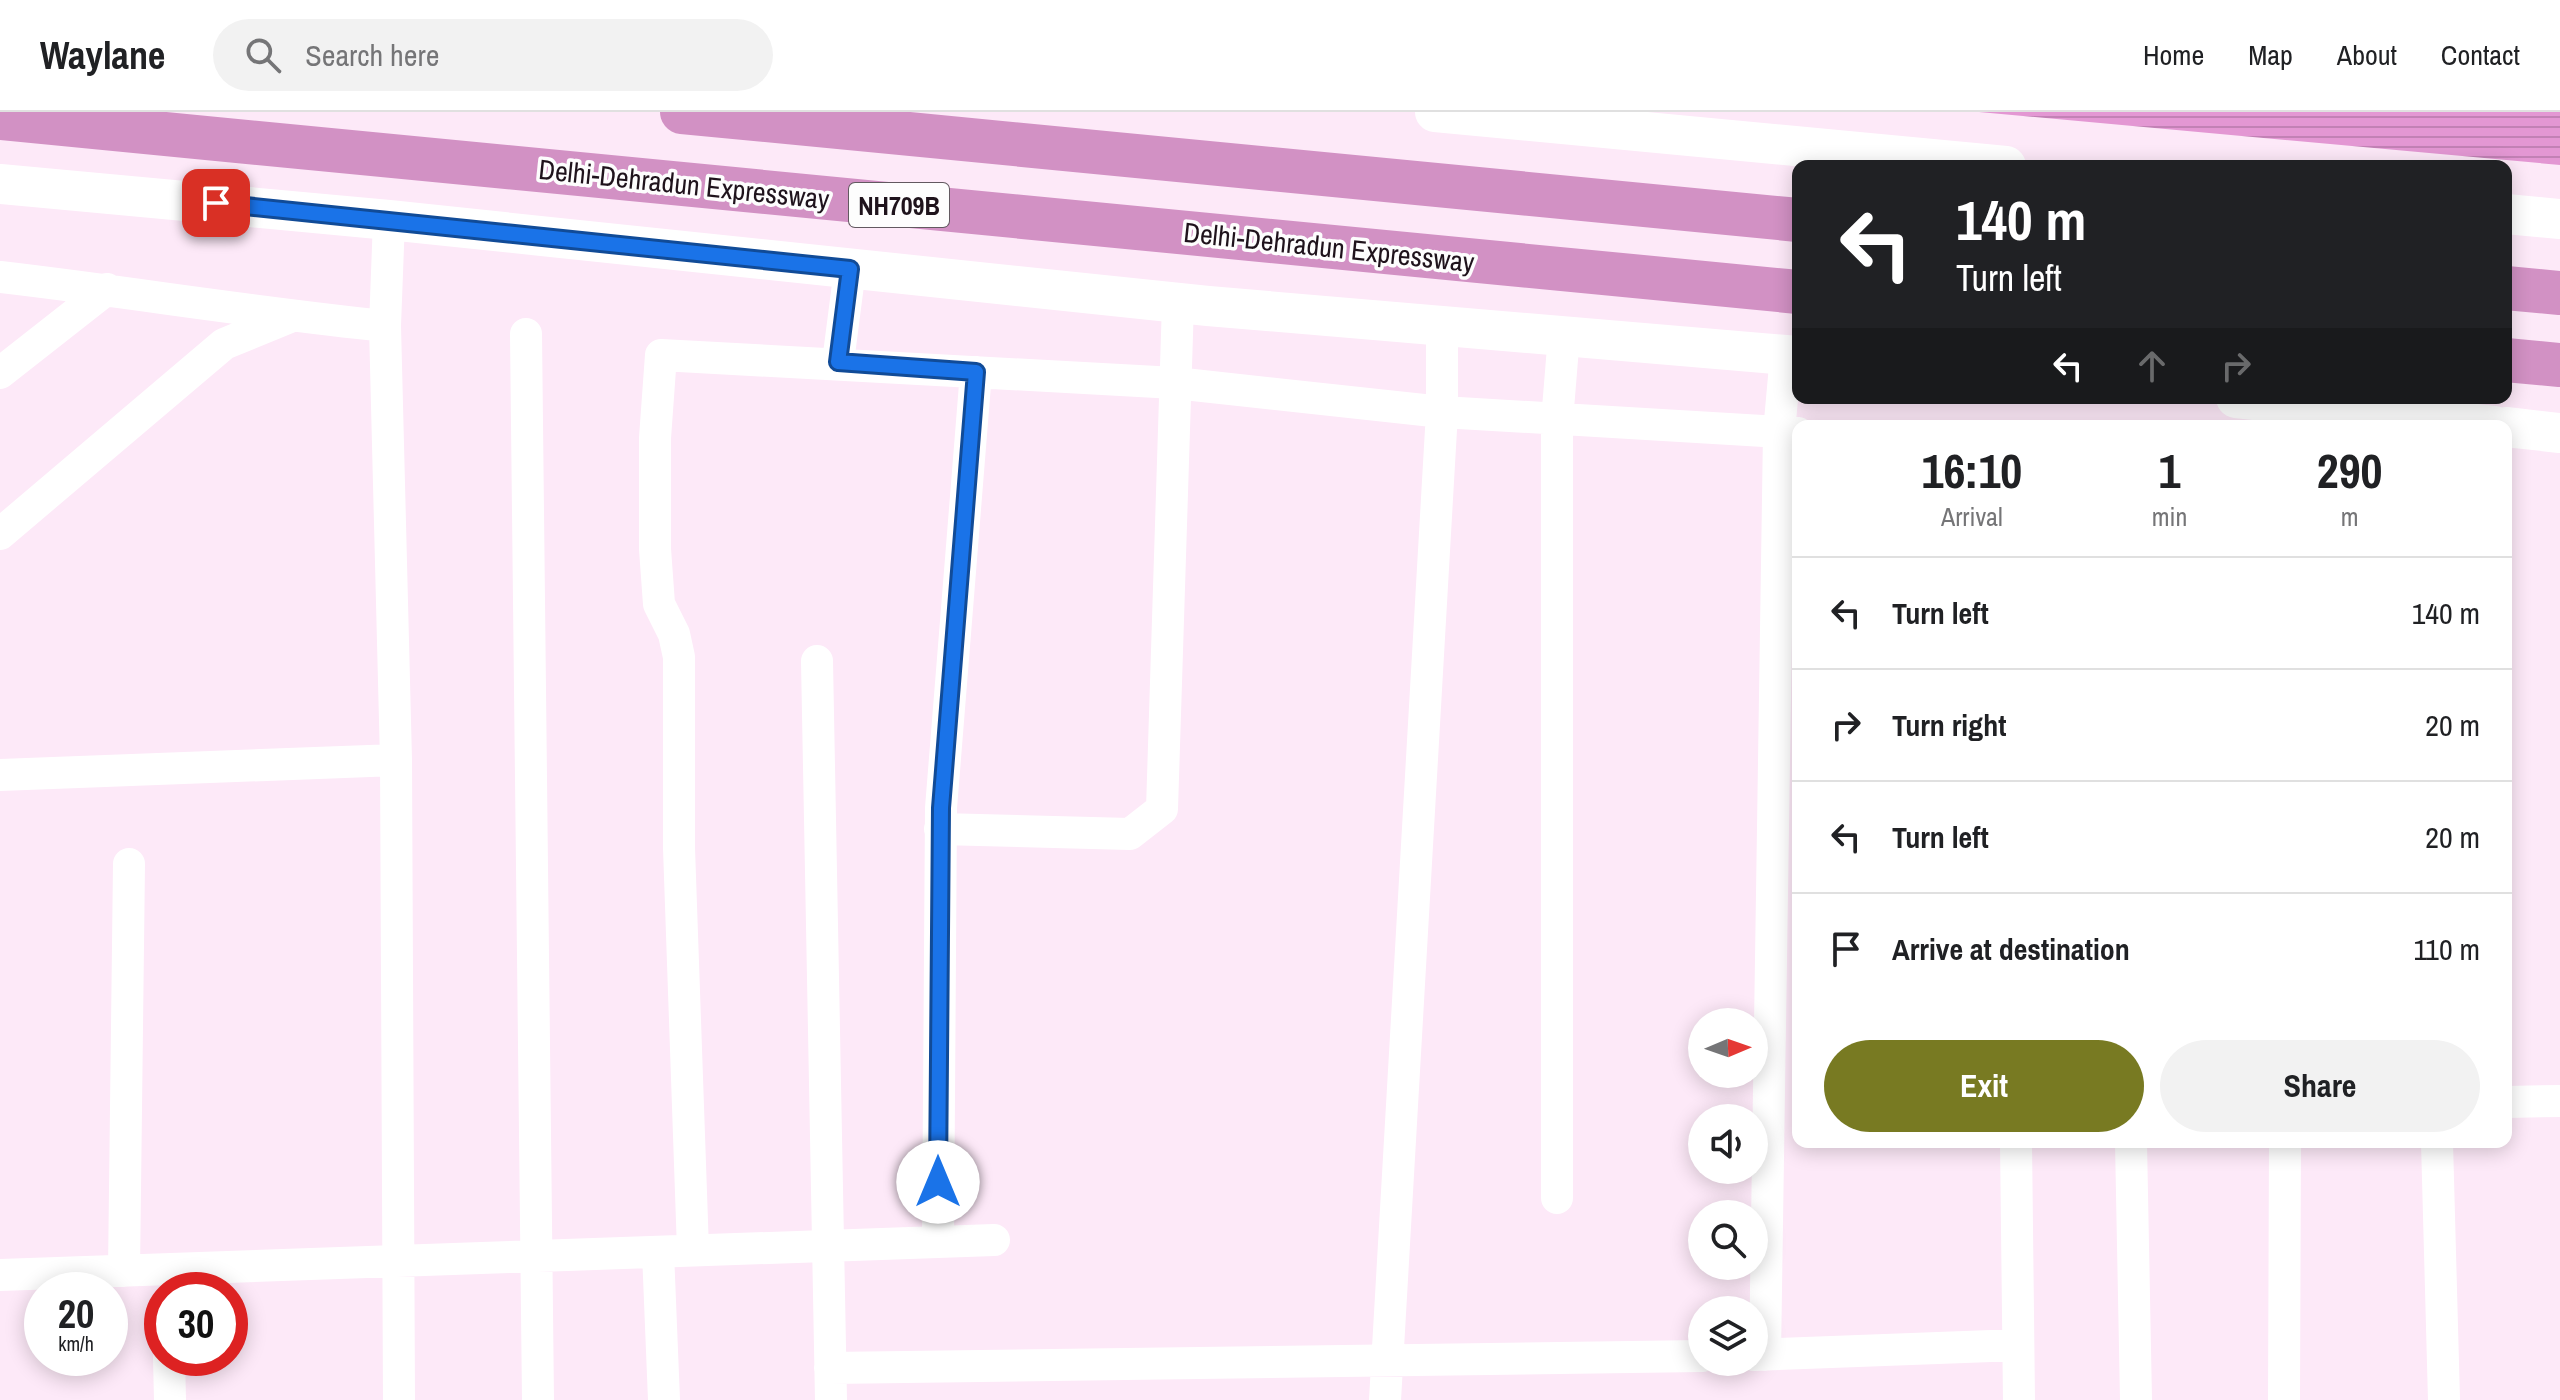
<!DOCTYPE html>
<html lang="en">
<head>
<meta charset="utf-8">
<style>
  body { margin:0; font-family:"Archivo Narrow",sans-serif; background:#f2f2f2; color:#202124; height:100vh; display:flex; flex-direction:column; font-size:30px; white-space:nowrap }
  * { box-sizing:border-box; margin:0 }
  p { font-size:26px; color:#757577 }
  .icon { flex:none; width:44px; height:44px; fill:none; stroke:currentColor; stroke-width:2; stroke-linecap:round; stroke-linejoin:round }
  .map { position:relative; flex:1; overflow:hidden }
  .side { position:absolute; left:1792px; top:308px; width:720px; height:728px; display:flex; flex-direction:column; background:#fff; border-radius:16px; box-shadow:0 4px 20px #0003 }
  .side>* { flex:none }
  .guide { position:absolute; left:1792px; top:48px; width:720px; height:244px; border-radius:16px; box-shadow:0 4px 20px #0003; background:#202124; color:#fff; overflow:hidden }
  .needle { width:52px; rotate:88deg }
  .tools { position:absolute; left:1688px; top:896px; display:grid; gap:16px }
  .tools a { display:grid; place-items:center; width:80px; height:80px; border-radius:50%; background:#fff; box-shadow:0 4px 20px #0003; font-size:40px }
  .speed { position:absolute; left:24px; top:1160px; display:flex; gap:16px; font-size:40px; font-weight:700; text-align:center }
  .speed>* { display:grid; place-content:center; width:104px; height:104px; border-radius:50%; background:#fff; box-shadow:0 4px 20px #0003; line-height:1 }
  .speed small { font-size:20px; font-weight:400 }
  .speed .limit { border:12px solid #d22; background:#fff; color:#111 }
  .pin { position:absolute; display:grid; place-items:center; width:68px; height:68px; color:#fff; margin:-34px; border-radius:16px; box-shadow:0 4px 12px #0006 }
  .me { position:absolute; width:88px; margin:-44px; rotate:0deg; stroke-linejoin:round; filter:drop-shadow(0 0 6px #0008) }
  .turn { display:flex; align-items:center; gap:28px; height:168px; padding:0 32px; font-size:36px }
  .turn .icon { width:104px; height:104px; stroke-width:2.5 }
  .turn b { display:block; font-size:56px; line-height:68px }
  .lanes { display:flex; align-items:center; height:76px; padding:0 32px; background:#0003; justify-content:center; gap:40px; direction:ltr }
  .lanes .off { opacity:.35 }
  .eta { display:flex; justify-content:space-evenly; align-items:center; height:136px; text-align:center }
  .eta b { font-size:48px; font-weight:700; line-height:56px }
  .button { display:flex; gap:16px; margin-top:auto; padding:16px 32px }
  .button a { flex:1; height:92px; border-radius:48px; background:#787a22; color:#fff; font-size:32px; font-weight:700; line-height:92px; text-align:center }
  .button a+a { background:#f2f2f2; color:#202124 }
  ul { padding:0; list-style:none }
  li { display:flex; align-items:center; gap:24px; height:112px; padding:0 32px; border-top:2px solid #e0e0e0 }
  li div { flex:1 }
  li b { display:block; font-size:30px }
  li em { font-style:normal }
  header { display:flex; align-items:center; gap:48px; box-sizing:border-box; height:112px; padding:0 40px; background:#fff; border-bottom:2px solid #e0e0e0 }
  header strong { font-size:38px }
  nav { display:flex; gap:44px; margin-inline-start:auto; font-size:28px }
  .search { width:560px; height:72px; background:#f2f2f2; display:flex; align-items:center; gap:20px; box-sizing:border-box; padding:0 28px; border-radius:44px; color:#757577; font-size:30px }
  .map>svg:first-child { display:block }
  .water { fill:url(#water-rules) }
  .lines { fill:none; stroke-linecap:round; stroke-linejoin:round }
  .minor { stroke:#fff; stroke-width:32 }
  .tertiary { stroke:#fff; stroke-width:40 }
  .motorway { stroke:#d291c4; stroke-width:44 }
  .route-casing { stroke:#114b97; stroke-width:20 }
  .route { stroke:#1a73e8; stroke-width:14 }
  .labels { text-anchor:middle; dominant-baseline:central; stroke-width:7; stroke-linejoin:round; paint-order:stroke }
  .shield { fill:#fdfdfd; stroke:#625960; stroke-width:2 }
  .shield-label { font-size:26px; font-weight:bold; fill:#1f131c }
  .street-label { font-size:28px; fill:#1f131c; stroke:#fdfdfd }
</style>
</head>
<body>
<header>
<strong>Waylane</strong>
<div class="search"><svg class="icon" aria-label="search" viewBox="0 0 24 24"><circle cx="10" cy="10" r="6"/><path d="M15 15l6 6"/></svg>Search here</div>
<nav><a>Home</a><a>Map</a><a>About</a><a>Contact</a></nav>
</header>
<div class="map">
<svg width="2560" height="1288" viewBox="0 0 2560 1288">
  <defs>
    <pattern id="water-rules" width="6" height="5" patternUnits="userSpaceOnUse" patternTransform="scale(2)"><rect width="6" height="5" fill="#e397d3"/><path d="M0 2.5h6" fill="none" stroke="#c281b5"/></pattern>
  </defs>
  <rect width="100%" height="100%" fill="#fde9f8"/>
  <path class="water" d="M1979 0H2560V53Z"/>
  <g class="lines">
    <path class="minor" d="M389 108 385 214 396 648 399 1288
      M0 165C129 180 256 201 385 214
      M526 222 538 1288
      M838 250 850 157
      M0 261 107 177
      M0 422 224 232 290 205
      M817 549 831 1288
      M0 663 396 648
      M940 717 1130 722 1162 697 1178 191
      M2506 990 2560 989
      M2016 1030 2019 1288
      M2131 1030 2136 1288
      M2437 1030 2444 1288
      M1557 1086V309L1564 223
      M938 1130 941 696 976 260
      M693 1138 679 736V545L674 522 659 492 655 437V326L661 243 1175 271 1442 300 1798 321
      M658 1140 664 1288
      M124 1159 129 752
      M0 1163 994 1128
      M1754 1243 2018 1233
      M1765 1243 1779 320 1786 243
      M169 1246 170 1288
      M830 1256 1702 1244
      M1385 1288 1442 300V214
      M2284 1288 2285 1030"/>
    <path class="tertiary" d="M1435 0 2006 54
      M0 72 389 108 1208 194 1798 244
      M2506 102 2560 107
      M2236 286 2494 314
      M2506 315 2560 321"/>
    <path class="motorway" d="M682 0 1798 108
      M0 6 1798 180
      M2506 176 2560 181
      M2506 248 2560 253"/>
  </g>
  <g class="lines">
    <defs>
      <path id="route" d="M216 91 850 157 838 250 976 260 941 696 938 1070"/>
    </defs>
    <use href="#route" class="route-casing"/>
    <use href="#route" class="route"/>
  </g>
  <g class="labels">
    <rect class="shield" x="849" y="71" width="100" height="44" rx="6"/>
    <g class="shield-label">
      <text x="899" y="93">NH709B</text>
    </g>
    <g class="street-label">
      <text transform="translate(684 72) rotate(6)">Delhi-Dehradun Expressway</text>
      <text transform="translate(1329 135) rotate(6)">Delhi-Dehradun Expressway</text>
    </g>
  </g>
</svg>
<div class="tools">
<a><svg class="needle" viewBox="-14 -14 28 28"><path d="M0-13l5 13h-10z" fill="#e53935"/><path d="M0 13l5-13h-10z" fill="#757577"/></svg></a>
<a><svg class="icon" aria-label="sound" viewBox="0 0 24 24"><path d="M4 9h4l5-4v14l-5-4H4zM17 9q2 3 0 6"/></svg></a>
<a><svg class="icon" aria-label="search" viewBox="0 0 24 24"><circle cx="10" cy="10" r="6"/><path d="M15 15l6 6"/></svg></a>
<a><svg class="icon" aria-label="layers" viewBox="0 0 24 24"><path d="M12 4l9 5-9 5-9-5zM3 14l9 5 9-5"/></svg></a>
</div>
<div class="speed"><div>20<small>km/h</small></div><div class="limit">30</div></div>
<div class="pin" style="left:216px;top:91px;background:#d93025"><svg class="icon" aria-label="arrive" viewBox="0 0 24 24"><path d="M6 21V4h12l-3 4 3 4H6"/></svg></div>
<svg class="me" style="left:938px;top:1070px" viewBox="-20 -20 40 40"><circle r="19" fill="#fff"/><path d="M0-13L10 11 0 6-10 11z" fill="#1a73e8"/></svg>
<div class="guide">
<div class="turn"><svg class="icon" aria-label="left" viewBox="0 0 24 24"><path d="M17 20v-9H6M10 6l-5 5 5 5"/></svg><div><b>140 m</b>Turn left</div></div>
<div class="lanes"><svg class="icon" aria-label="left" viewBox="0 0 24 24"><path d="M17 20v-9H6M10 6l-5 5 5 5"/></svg><svg class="icon off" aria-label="ahead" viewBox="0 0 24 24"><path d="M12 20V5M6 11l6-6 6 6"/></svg><svg class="icon off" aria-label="right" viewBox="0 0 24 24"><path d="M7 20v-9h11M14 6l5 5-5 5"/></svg></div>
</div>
<section class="side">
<div class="eta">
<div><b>16:10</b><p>Arrival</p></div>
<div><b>1</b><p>min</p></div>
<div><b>290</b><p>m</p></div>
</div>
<ul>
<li><svg class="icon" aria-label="left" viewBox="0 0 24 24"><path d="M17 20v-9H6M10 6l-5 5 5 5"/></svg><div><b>Turn left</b></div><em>140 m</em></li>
<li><svg class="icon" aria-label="right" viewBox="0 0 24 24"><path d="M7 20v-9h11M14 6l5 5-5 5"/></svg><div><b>Turn right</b></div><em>20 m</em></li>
<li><svg class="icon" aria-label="left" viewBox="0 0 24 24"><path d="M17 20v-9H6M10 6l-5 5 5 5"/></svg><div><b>Turn left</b></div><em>20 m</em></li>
<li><svg class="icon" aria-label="arrive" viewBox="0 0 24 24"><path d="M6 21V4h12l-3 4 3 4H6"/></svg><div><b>Arrive at destination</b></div><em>110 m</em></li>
</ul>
<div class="button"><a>Exit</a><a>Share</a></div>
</section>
</div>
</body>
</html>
